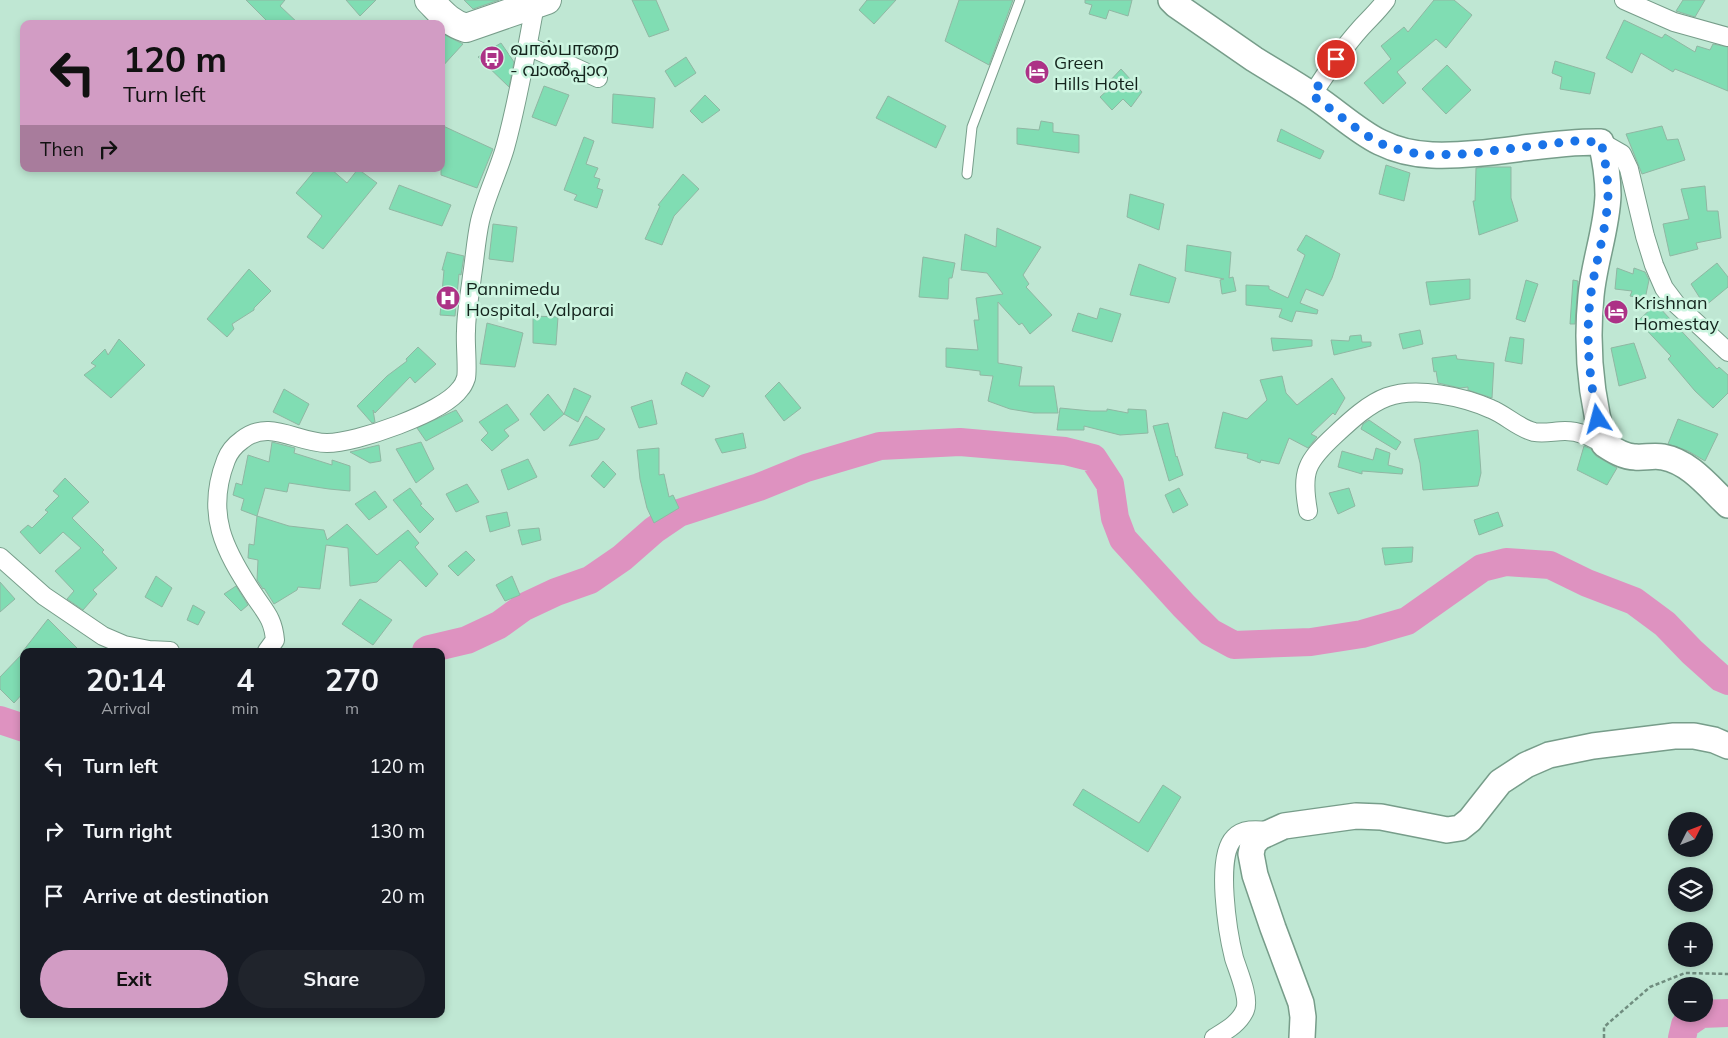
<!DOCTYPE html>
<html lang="en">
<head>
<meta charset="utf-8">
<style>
  body { margin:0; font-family:Mulish,"Noto Sans Malayalam","Noto Sans Tamil",sans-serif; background:#20242c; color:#f1f3f6; height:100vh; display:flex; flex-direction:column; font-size:19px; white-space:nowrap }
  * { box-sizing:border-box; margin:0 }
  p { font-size:16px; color:#9ea1a6 }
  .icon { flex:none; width:28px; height:28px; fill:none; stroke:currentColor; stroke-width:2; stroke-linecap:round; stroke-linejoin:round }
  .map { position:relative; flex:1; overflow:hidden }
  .drawer { position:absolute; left:20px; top:648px; width:425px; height:370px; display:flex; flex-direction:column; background:#171b24; border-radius:10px; box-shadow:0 2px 8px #0003 }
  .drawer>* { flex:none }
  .top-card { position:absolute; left:20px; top:20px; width:425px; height:152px; border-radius:10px; box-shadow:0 2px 8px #0003; background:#d29cc4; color:#111; overflow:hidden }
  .needle { width:32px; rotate:48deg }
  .fabs { position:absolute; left:1668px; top:812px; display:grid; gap:10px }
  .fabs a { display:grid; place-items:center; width:45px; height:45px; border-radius:50%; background:#171b24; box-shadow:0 2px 8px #0003; font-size:25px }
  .pin { position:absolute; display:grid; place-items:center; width:42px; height:42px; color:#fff; margin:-21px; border:2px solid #fff; border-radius:50%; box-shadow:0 1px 5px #0007 }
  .me { position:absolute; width:55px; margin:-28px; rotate:351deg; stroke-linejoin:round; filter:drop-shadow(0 0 4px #0008) }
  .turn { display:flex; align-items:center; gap:18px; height:105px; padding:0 20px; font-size:22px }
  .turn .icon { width:65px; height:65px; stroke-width:2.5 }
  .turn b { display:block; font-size:35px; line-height:42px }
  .then { display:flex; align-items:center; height:48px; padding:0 20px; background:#0003; gap:10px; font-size:19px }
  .eta { display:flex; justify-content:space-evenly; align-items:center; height:85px; text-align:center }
  .eta b { font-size:30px; font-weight:700; line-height:35px }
  .primary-button { display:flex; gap:10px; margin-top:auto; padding:10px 20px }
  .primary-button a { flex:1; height:58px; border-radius:30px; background:#d29cc4; color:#111; font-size:20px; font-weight:700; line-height:58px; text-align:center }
  .primary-button a+a { background:#20242c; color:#f1f3f6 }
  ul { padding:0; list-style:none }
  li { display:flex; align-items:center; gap:15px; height:65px; padding:0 20px }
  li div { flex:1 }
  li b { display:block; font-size:19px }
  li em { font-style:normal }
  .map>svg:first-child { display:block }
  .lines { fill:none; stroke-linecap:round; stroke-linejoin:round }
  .river { stroke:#de92c0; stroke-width:28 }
  .building { fill:#80ddb3; stroke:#90b7a3 }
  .lane-casing { stroke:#779d8a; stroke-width:11 }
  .street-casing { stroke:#779d8a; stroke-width:20 }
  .secondary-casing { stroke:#779d8a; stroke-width:28 }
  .primary-casing { stroke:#779d8a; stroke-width:30 }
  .path { stroke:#708d7f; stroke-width:2.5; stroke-dasharray:4 2.5; stroke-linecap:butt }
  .lane { stroke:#fff; stroke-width:9 }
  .street { stroke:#fff; stroke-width:18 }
  .secondary { stroke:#fff; stroke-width:25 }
  .primary { stroke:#fff; stroke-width:28 }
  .route { stroke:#1a73e8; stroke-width:9; stroke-dasharray:0 16.2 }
  .labels { text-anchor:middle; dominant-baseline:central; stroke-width:5; stroke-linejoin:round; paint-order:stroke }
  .poi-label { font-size:18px; fill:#14241d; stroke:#ccf5e0; text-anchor:start }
</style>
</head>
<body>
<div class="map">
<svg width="1728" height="1038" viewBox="0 0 1728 1038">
  <rect width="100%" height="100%" fill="#bfe7d3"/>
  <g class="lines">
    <path class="river" d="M426 651 429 649 467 640 499 625 524 607 556 592 590 580 622 558 654 530 679 513 759 487 806 468 880 446 960 442 1065 451 1093 458 1110 484 1115 518 1123 539 1184 606 1210 632 1234 645 1311 642 1362 634 1407 621 1482 568 1506 562 1550 565 1587 583 1634 601 1665 624 1692 652 1721 678 1728 681
      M0 720 24 728
      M1682 1038 1685 1025 1701 1014 1728 1013"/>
  </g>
  <path class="building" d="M246 0H285L280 6 299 24H270Z
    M346 0H376L360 16Z
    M464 0H499L473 9Z
    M632 0H656L669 30 649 37Z
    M867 0H896L874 24 859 10Z
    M959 0H1013L989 65 945 41Z
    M1085 0H1132L1128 16 1109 10 1106 19 1089 14 1092 5 1085 3Z
    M1434 0H1454L1472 15 1446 48 1436 39 1397 72 1406 83 1383 104 1364 83 1391 59 1381 46 1404 27 1408 32Z
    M1683 0H1705L1695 17 1676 11Z
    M1624 20 1662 38 1665 34 1695 52 1697 46 1710 50 1713 44 1728 47V91L1675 69 1673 72 1641 53 1632 73 1606 58Z
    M441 33 463 44 441 68Z
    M501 43 514 62 509 87 478 57Z
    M686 57 696 73 675 87 665 71Z
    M1555 61 1595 73 1590 94 1560 89 1562 77 1552 73Z
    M1447 65 1471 90 1446 114 1422 89Z
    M1121 69 1142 92 1131 107 1123 99 1112 110 1100 97 1111 87 1108 83Z
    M544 86 569 95 556 126 532 117Z
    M613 94 655 98 653 128 612 123Z
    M705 95 720 110 702 123 690 111Z
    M888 96 946 126 936 148 876 118Z
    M1041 121 1053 123V132L1079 135V153L1017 144V128L1039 130Z
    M441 125 493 149 477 188 441 175Z
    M1662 126 1667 140 1678 139 1685 160 1642 174 1626 134Z
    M1281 129 1324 151 1320 159 1277 141Z
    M584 137 594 141 586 164 598 168 594 177 600 179 597 188 603 190 597 208 574 200 577 195 564 190Z
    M1386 165 1410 173 1404 201 1379 194Z
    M1486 167H1511V198L1518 221 1479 235 1473 201H1475L1476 168Z
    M316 169H331L347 183 358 169 377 183 323 249 307 237 322 216 296 193Z
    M683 174 699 189 674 216 662 245 645 239 660 206 658 205Z
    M399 185 451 205 442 226 389 209Z
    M1705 186 1707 211H1718L1721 238 1696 243 1698 249 1670 256 1663 224 1689 219 1681 189Z
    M1130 194 1164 204 1159 230 1127 217Z
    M493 224 517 227 513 262 489 259Z
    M997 228 1041 247 1023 275 1029 284 1026 287 1052 315 1030 334 1022 323 1019 325 998 302V363L1022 367 1019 386H1054L1058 413H1034L1010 409 988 401 993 376 980 375V371L946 367V348L978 350 974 320H979L976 298 1003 294 987 273 961 270 965 234 996 247Z
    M1306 235 1340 254 1332 278 1323 296 1306 289 1300 303 1318 310 1317 314 1296 311 1292 322 1279 317 1282 309 1246 305V285L1269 286V289L1288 298 1305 255 1297 250Z
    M1187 245 1231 252 1229 278 1233 277 1236 291 1222 294 1220 280 1224 279 1185 271Z
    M447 252 464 256 461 275 459 274 455 316 440 315 444 270H442Z
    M923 257 955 263 952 278H949L948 299 919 297Z
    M1717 263 1728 277V287L1705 306 1691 284Z
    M1139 264 1176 278 1169 303 1130 295Z
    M1617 268 1633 274 1634 268 1645 272 1649 280 1645 299 1630 296 1632 291 1615 289Z
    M249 269 271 291 254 308V310L232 324 234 329 227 337 207 319Z
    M1470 279V299L1430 305 1426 282Z
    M1526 280 1538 284 1525 322 1516 319Z
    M1573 280 1578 281 1575 324H1570Z
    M1656 304 1717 369 1719 367 1728 375V393L1713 408 1695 391 1668 359 1671 356 1638 321Z
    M1100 308 1121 314 1112 342 1072 331 1078 313 1097 319Z
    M533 316 558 317 556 345 533 343Z
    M487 323 523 333 515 367 480 364Z
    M1420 330 1423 344 1403 349 1399 334Z
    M1361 335 1362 342H1371V346L1334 355 1331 340 1349 341 1350 336Z
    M1510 337 1524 339 1522 364 1505 361Z
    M1271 338 1312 340V346L1273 351Z
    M119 339 145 365 111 398 84 375 96 366 91 363 105 349 108 355Z
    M1634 343 1646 378 1619 386 1611 348Z
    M418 347 436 364 415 383 410 377 375 413 373 410 375 422 372 423 357 406 387 376 407 361 406 359Z
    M1456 355 1457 359 1494 363 1492 398 1468 390V387L1460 388 1438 383 1436 371 1434 372 1432 358Z
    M686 372 710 386 703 397 681 384Z
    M1282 376 1286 393 1297 405 1332 378 1345 398 1335 415 1333 413 1311 434 1317 437 1308 448 1289 438 1279 464 1261 460 1260 463 1247 458 1248 454 1215 448 1223 412 1247 419 1267 400 1260 380Z
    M779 382 801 408 784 421 765 396Z
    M574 388 591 396 578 422 564 414Z
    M284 389 309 404 299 425 273 412Z
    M548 394 564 414 544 431 530 414Z
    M652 400 657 424 639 428 631 407Z
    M507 404 519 420 504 430 509 436 492 451 481 440 488 433 479 422Z
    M1060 408 1091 411H1107V409L1128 413V409L1146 410 1148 433 1120 435 1084 426V430H1057Z
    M456 410 463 421 426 441 417 428Z
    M586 416 605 429 598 439 569 446Z
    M1678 419 1718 434 1705 461 1688 451 1668 444Z
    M1369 420 1401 442 1396 450 1361 429 1363 424Z
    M1168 423 1176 457 1177 456 1183 475 1169 481 1153 426Z
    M1478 430 1481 473 1478 486 1423 490 1420 463 1414 439Z
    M743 433 746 448 722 453 715 439Z
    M272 442 295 448 294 453 332 465V460L350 466V491L329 489 289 483 287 492 265 488 257 516 241 510 244 499 233 495 236 483 242 485 248 455 269 462Z
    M421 442 434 469 416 483 396 449Z
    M379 445 381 461 370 463 350 452Z
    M1584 446 1591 449 1596 456 1617 468 1607 485 1577 470Z
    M659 448V475L664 474 669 497 673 495 679 508 654 523 647 508 640 479 637 450Z
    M1376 448 1390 453 1388 465 1403 469 1402 474 1362 471V474L1338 467 1342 451 1373 460Z
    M528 459 537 477 508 490 501 470Z
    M603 461 616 474 604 488 591 476Z
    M65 478 89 502 72 518 104 550 102 552 117 568 93 590 97 594 83 610 67 599 74 591 55 571 81 548 63 532 40 554 20 532 28 525 32 528 48 512 45 510 59 496 53 491Z
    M467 484 479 502 456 512 446 494Z
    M410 488 422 504 420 505 434 519 420 533 393 500Z
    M1179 488 1188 505 1173 513 1165 495Z
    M1349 488 1355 506 1338 514 1329 493Z
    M375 491 387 507 369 520 355 504Z
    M507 512 510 526 490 532 486 516Z
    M1498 512 1503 526 1479 535 1474 520Z
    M257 516 289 526 324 530 327 540 347 524 377 555 408 530 419 543 415 547 438 574 426 587 400 560 377 582 350 586 348 548 326 545 320 589 298 587 297 590 274 604 264 588 263 589 257 580 258 560 248 558 249 544 254 545Z
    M539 528 541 540 522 545 518 530Z
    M1413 547 1412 562 1385 565 1382 548Z
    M466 551 475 560 458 576 448 566Z
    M156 576 172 588 162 607 145 597Z
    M512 576 520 595 505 601 496 585Z
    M0 582 15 599 0 612Z
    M236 586 248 605 241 611 224 594Z
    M360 599 392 620 373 645 342 624Z
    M193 605 205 612 198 625 187 620Z
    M48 619 80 651H23Z
    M24 652V692L14 703 0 689V677Z
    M1163 785 1181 797 1148 852 1073 805 1083 789 1139 823Z"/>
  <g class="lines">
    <defs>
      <path id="lane" d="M967 174 972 127 1020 0"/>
      <path id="street" d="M1624 0 1674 22 1728 37
        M528 46 598 78
        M1312 95C1327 72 1342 49 1360 29 1369 19 1378 11 1386 0
        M1601 142 1622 154 1629 169 1645 236 1654 265 1664 288 1676 304 1728 352
        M1308 511C1301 471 1306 462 1335 435 1350 421 1368 404 1387 397 1416 386 1464 397 1491 409 1506 415 1518 428 1534 432 1545 434 1554 431 1565 431 1580 431 1591 437 1604 444
        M0 557 44 596 103 636 124 645 149 650 170 651
        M267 651 275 640C273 618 265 612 254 595 224 550 205 514 226 460 229 452 235 445 242 440 269 418 297 443 327 443 356 443 443 413 460 389 462 387 465 381 466 378 468 370 465 342 466 331 466 313 470 294 472 276 475 257 476 239 480 221 486 196 498 172 505 148 518 101 526 53 535 5
        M1214 1038C1225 1031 1239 1024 1245 1010 1250 998 1238 971 1234 958 1228 934 1215 857 1234 838 1243 828 1258 830 1270 831"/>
      <path id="secondary" d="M1171 0 1176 5C1202 23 1228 41 1254 59 1273 71 1293 82 1312 95 1354 123 1376 153 1432 155 1489 157 1545 141 1601 142 1605 159 1608 177 1608 195 1607 229 1594 262 1591 296 1586 345 1591 397 1604 444 1613 450 1624 457 1635 457 1644 458 1654 455 1663 457 1690 462 1709 487 1728 505
        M1302 1038 1303 1017 1301 1003 1273 928 1255 875 1251 854 1253 844 1260 837 1284 826 1356 816 1381 817 1447 830 1460 828 1470 820 1500 782 1526 765 1549 755 1593 746 1674 736H1694L1714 740 1728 746"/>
      <path id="primary" d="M429 0C441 12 449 23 466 28L547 0"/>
    </defs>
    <use href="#lane" class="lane-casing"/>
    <use href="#street" class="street-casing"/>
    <use href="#secondary" class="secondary-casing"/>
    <use href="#primary" class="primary-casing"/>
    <path class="path" d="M1604 1038V1027L1650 987 1685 973 1728 974"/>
    <use href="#lane" class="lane"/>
    <use href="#street" class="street"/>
    <use href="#secondary" class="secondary"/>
    <use href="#primary" class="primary"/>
  </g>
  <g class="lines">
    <path class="route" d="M1336 59 1312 95 1364 134 1382 144 1406 152 1430 155 1465 154 1574 141 1601 142C1605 159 1608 177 1608 195 1607 228 1596 260 1591 293 1585 334 1589 379 1598 419"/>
  </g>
  <defs>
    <symbol id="bus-disc" viewBox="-11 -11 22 22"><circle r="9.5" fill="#ac3286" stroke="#ccf5e0"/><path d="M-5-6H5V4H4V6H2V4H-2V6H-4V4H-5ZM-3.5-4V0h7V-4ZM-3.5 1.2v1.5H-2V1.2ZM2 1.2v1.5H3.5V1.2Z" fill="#fff"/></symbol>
    <symbol id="hotel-disc" viewBox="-11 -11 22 22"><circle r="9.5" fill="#ac3286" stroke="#ccf5e0"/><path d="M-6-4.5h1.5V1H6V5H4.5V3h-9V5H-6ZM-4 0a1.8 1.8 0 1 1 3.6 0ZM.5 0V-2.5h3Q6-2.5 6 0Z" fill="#fff"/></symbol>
    <symbol id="hospital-disc" viewBox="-11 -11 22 22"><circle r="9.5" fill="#ac3286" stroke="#ccf5e0"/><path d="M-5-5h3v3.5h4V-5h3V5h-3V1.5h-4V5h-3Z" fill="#fff"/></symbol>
  </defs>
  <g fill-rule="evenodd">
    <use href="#bus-disc" x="478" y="44" width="28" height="28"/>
    <use href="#hotel-disc" x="1023" y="58" width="28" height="28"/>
    <use href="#hospital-disc" x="434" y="284" width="28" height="28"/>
    <use href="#hotel-disc" x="1602" y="298" width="28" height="28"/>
  </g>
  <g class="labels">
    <g class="poi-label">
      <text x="510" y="48">வால்பாறை<tspan x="510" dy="21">- വാൽപ്പാറ</tspan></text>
      <text x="1054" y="62">Green<tspan x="1054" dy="21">Hills Hotel</tspan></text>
      <text x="466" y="288">Pannimedu<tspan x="466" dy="21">Hospital, Valparai</tspan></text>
      <text x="1634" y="302">Krishnan<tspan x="1634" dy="21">Homestay</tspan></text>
    </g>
  </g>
</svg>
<div class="fabs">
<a><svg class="needle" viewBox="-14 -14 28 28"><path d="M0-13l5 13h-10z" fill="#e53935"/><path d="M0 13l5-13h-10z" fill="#9ea1a6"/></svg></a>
<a><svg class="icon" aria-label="layers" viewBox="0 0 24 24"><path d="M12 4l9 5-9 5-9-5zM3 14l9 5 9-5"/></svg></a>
<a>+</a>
<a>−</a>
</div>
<div class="pin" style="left:1336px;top:59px;background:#d93025"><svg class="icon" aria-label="arrive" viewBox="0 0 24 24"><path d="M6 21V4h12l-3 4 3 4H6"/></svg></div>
<svg class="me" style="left:1598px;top:419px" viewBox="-20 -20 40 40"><path d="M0-17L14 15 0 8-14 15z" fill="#1a73e8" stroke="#fff" stroke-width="4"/></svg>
<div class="top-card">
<div class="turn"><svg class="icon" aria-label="left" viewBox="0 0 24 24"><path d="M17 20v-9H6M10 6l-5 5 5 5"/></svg><div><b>120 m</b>Turn left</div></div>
<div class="then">Then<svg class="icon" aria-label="right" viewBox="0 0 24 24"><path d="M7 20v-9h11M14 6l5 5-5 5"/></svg></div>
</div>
<section class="drawer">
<div class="eta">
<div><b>20:14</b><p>Arrival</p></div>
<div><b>4</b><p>min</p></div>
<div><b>270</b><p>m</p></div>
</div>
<ul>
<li><svg class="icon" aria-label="left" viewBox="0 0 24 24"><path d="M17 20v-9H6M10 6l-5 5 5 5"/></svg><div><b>Turn left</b></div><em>120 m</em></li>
<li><svg class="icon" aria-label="right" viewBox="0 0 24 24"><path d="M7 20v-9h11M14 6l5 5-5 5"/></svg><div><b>Turn right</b></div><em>130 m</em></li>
<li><svg class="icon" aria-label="arrive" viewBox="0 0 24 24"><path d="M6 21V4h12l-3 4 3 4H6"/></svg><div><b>Arrive at destination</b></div><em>20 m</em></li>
</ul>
<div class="primary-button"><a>Exit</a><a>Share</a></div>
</section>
</div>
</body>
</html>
